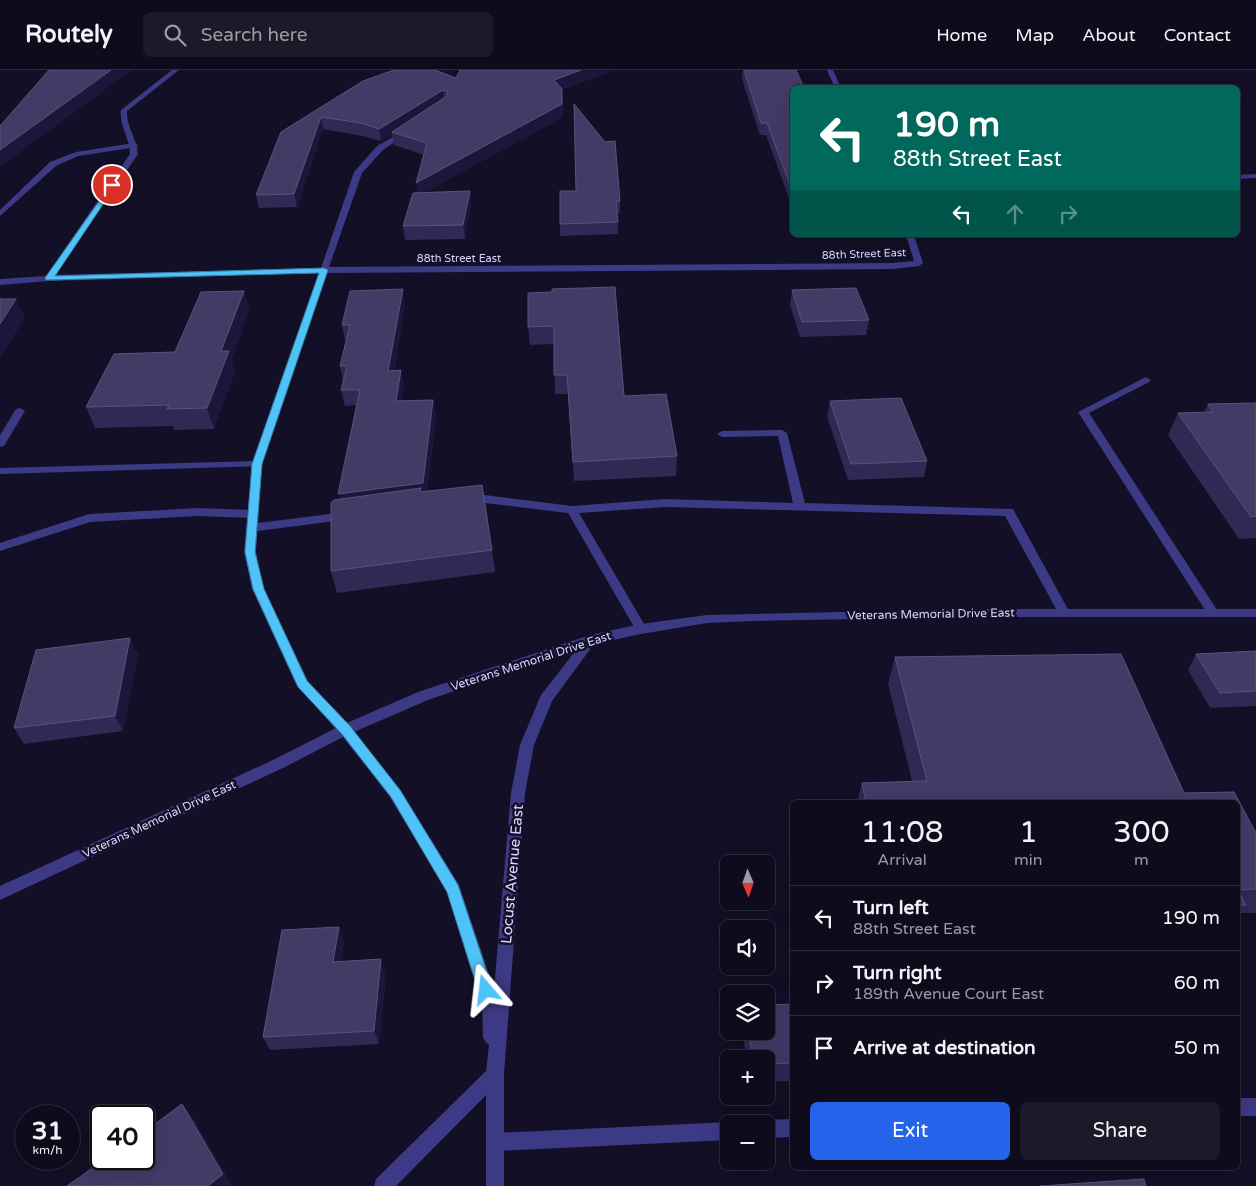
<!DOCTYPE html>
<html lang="en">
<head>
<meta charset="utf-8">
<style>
  body { margin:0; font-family:"Varela Round",sans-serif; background:#1c1929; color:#f1f3f6; height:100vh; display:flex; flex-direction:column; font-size:19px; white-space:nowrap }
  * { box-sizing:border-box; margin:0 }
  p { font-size:16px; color:#9b9ba3 }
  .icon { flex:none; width:28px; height:28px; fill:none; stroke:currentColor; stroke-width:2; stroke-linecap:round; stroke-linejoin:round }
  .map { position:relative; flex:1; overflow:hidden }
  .panel { position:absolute; left:790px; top:730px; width:450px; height:370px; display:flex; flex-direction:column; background:#0e0b1c; border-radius:8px; box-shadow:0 5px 20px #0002,0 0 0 1px #2e2b3b }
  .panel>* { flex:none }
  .top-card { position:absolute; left:790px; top:15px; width:450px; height:152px; border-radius:8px; box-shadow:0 5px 20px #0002,0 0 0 1px #2e2b3b; background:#00695c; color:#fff; overflow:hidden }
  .needle { width:32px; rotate:178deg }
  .controls { position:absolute; left:720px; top:785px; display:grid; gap:10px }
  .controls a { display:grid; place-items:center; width:55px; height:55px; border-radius:8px; background:#0e0b1c; box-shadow:0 5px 20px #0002,0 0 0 1px #2e2b3b; font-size:25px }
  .speed { position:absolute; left:15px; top:1035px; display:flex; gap:10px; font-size:25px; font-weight:700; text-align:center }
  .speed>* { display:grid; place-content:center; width:65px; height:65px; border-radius:50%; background:#0e0b1c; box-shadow:0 5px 20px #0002,0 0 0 1px #2e2b3b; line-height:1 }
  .speed small { font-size:12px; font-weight:400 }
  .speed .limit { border:2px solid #111; border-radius:8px; background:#fff; color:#111 }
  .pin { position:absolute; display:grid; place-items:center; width:42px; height:42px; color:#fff; margin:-21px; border:2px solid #fff; border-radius:50%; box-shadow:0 1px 5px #0007 }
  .me { position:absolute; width:55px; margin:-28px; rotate:343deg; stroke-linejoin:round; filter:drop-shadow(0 0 4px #0008) }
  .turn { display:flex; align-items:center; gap:18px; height:105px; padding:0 20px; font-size:22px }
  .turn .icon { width:65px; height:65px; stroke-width:2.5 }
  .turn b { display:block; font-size:35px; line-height:42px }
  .lanes { display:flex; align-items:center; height:48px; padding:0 20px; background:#0003; justify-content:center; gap:25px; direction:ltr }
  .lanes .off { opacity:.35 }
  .eta { display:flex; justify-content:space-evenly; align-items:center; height:85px; text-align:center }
  .eta b { font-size:30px; font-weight:600; line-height:35px }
  .button { display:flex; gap:10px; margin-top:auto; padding:10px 20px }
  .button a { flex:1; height:58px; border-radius:8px; background:#2563eb; color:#fff; font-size:20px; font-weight:600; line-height:58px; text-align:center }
  .button a+a { background:#1c1929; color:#f1f3f6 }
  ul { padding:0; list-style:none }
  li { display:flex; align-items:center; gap:15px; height:65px; padding:0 20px; border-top:1px solid #2e2b3b }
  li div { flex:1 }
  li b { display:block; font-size:19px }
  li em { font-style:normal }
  header { display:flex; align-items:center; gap:30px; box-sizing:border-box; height:70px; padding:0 25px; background:#0e0b1c; border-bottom:1px solid #2e2b3b }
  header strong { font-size:24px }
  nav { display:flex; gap:28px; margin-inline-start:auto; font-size:18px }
  .search { width:350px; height:45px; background:#1c1929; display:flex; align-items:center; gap:12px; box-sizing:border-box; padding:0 18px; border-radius:8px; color:#9b9ba3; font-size:19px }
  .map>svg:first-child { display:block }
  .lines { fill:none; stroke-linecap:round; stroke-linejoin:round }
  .service { fill:#3d3a85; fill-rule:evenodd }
  .minor { fill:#3d3a85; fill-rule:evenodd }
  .tertiary { fill:#3d3a85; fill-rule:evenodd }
  .wall { fill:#312854 }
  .shaded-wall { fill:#1d163a }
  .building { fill:#433a66; stroke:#5a527e }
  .route { fill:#4fc3f7; stroke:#337fa1 }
  .labels { text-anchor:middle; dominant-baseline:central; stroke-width:5; stroke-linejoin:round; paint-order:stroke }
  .far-street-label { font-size:11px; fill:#d9d4ff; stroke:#130f26 }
  .street-label { font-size:12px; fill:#d9d4ff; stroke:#130f26 }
  .near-street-label { font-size:15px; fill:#d9d4ff; stroke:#130f26 }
</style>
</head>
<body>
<header>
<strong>Routely</strong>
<div class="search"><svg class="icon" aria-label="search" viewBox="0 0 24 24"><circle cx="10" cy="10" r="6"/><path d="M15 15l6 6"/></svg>Search here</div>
<nav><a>Home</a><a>Map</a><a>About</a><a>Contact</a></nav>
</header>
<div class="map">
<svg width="1256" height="1116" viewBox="0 0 1256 1116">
  <rect width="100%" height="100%" fill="#130f26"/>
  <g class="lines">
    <path class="service" d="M134 73 138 75 137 77 78 86 56 96 0 146V140L50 92 76 82Z
      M1146 307 1151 310 1149 312 1089 343 1217 540 1219 543 1217 546H1209L1078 342Z
      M20 338 25 341 4 376 0 377V365L16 339Z
      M782 360 787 363 805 433 1013 439 1070 543 1068 546H1060L1005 446 665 437 579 443 647 559 641 564 637 562 568 443 477 432 468 434 462 430 464 428 477 424 572 436 665 429 793 433 778 366 722 367 717 364 722 361Z
      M257 391 262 394 261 396 0 404V398Z
      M198 438 251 440 257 444 251 448 198 446 90 452 0 481V473L89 444Z
      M346 442 352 446 350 449 251 462 245 458 251 454Z
      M1238 1028H1256V1046H1238Z
      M792 1049V1067L766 1068V1054H759L766 1050Z
      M729 1052 733 1054H729V1070L496 1081 490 1078 487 1072 490 1066 496 1063Z"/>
    <path class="minor" d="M172 0H179L127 41C126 56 137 69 138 84L55 205 321 198 354 102 377 76 407 59 409 60V62L383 80 362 103 329 197 893 193 914 191 906 165H914L923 193 919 196 893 199 327 203 262 394 256 482 264 519 308 611 350 656 352 660 350 664 345 665 340 664 296 614 252 519 244 482 252 394 319 203 49 211 0 215V209L46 206 130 84C130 68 119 56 121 40Z
      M827 0H833L841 18H835Z
      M1256 104V108L1238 109V105Z
      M495 995 501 998 504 1004 501 1010 396 1116H374L376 1109 489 998Z"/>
    <path class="tertiary" d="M973 539H1256V547H973L752 551 707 553 641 564 594 574 552 631 534 675 525 723 504 1004V1116H486V1004L489 974 486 973 483 967 482 933 447 822 390 727 343 667 283 698 0 830V816L273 690 340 656 418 622 590 565 641 554 707 545ZM576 580 541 625 520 675 511 723 494 919 459 815 400 719 354 662 428 630Z"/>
  </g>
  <path class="wall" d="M460 0H609V2L562 19 563 47 425 122 470 121 471 135 465 169 405 170 403 156 417 122 424 85 394 75 392 64 381 71 363 66 323 59 297 137 259 138 256 125 281 62 363 11 456 8Z
    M743 0H796L792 18V137L766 65H760L742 9Z
    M560 121 620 131V143H617L618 164 560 166Z
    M807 165H844V167L808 168Z
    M792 220 869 250 866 265 800 267 790 235Z
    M244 221 249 240 232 290 235 301 214 359 174 360 173 356 95 358 86 337 175 282Z
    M528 223 624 326 677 386 676 406 574 411 568 324H555L554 274 530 275 528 257Z
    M405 234 394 300 404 315 401 331 433 330 436 345 427 421 492 480 495 502 337 523 331 501 340 429 356 335 345 336 341 320 343 311 340 296 346 270H345L342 255Z
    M830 331 927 391 924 407 848 410 827 346Z
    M1256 333V468L1239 469 1168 365 1178 343 1204 342 1208 334Z
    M1256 581V636L1210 638 1188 600 1196 584Z
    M138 584 123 661 24 674 14 658Z
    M1121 584 1184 723 1234 722 1256 763V843H1239L1238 845V732H857L862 713 912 711 888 614 895 587Z
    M344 871 341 892 386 903 379 974 270 980 263 967Z
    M792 934V1011L766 1012V989H746L743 961H766Z"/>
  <path class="shaded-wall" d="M111 0H132L0 97V80Z
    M581 0H609V2L555 21 554 10Z
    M562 19 563 47 418 126 416 113Z
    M443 20 444 32 392 62V64L381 71 379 59Z
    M321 47 323 59 297 137 294 124Z
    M470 121 471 135 465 169 463 155Z
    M403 219 405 234 391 316 388 301Z
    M244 221 249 240 232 290 235 301 214 359 207 338 221 281Z
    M16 229 25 248 0 288V254Z
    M401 300 404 315 399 346 396 331Z
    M433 330 436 345 426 429 342 440 338 424Z
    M130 568 138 584 123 661 115 646Z
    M339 857 344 871 339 906 333 892Z
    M381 889 386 903 379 974 374 961Z
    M182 1034 192 1046 232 1115 231 1116H208Z"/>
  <path class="building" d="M49 0H111L0 80V56Z
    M394 0H435L456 8 460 0H581L554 10 562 19V34L416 113 427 73 392 62 447 26 448 22 443 20 379 59 361 53 321 47 294 124 256 125 281 62 363 11Z
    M744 0H796L804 18H792V120L767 53H761Z
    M574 34 605 72 615 71 620 131H616L618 152 560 154V121H576Z
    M470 121 463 155 403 156 413 123Z
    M615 217 624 326 666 324 677 386 573 392 567 305H554V256L528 257V223L552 222V219Z
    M856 218 869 250 802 252 792 220Z
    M403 219 388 301 401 300 396 331 433 330 423 413 338 424 360 320H341L347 296H340L350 255H342L350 221Z
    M244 221 221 281H229L207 338 167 339 169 335 86 337 114 284 175 282 201 222Z
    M0 229H16L0 254Z
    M901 328 927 391 851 394 830 331Z
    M1256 333V446L1251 447 1178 343 1213 342 1208 334Z
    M482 415 492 480 331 501V433L334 430 421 418 420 422Z
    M130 568 115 646 14 658 36 580Z
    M1256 581V621L1220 623 1196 584Z
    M1121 584 1184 723 1234 722 1256 763V819L1238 820 1246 835H1238V732H866L862 713 927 711 895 587Z
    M339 857 333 892 381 889 374 961 263 967 282 860Z
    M792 934V993L766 994V989H752L749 961H766V935Z
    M182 1034 223 1104 208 1116H67L105 1089H144V1062Z
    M1144 1109 1146 1116H1040Z"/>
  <path class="route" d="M112 113 116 115 55 206 324 198 328 200 262 394 255 482 264 519 307 611 350 656 400 720 458 815 493 920 491 925 486 927 480 925 478 920 447 822 391 727 341 663 298 617 253 519 245 482 252 394 319 203 46 210 45 208Z"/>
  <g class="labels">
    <g class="far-street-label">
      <text transform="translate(864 184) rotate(-2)">88th Street East</text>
      <text x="459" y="188">88th Street East</text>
    </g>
    <g class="street-label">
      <text transform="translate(931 544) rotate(-1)">Veterans Memorial Drive East</text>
      <text transform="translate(531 591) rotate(-18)">Veterans Memorial Drive East</text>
      <text transform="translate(159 749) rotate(-25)">Veterans Memorial Drive East</text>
    </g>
    <g class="near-street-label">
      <text transform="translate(512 804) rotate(-85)">Locust Avenue East</text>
    </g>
  </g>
</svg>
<div class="controls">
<a><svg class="needle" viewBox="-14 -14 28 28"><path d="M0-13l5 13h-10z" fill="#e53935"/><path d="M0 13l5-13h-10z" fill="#9b9ba3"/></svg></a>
<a><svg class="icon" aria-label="sound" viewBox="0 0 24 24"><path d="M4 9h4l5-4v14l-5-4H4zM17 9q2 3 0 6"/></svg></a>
<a><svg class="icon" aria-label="layers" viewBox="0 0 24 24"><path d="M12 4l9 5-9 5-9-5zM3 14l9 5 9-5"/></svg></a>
<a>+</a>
<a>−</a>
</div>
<div class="speed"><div>31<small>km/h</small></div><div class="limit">40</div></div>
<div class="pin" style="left:112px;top:115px;background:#d93025"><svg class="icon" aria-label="arrive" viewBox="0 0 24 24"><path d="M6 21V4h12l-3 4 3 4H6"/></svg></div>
<svg class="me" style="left:486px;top:920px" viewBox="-20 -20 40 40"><path d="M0-17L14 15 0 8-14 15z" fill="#4fc3f7" stroke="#fff" stroke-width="4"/></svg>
<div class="top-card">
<div class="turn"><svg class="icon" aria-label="left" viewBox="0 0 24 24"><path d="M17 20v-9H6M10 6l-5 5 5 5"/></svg><div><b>190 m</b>88th Street East</div></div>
<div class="lanes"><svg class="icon" aria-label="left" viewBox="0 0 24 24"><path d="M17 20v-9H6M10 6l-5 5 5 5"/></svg><svg class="icon off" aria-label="ahead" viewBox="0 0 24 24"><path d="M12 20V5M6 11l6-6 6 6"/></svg><svg class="icon off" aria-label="right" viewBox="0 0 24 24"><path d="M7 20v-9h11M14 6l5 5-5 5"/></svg></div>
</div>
<section class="panel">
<div class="eta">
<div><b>11:08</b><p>Arrival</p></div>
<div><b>1</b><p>min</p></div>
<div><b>300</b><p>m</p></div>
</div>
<ul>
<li><svg class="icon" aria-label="left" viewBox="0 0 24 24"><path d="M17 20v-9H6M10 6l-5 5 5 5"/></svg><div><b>Turn left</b><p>88th Street East</p></div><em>190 m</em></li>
<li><svg class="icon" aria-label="right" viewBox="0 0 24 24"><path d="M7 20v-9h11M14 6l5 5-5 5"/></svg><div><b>Turn right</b><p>189th Avenue Court East</p></div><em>60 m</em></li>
<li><svg class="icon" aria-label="arrive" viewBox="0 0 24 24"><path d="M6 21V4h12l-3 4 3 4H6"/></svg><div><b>Arrive at destination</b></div><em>50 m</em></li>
</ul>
<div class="button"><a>Exit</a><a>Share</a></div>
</section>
</div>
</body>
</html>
